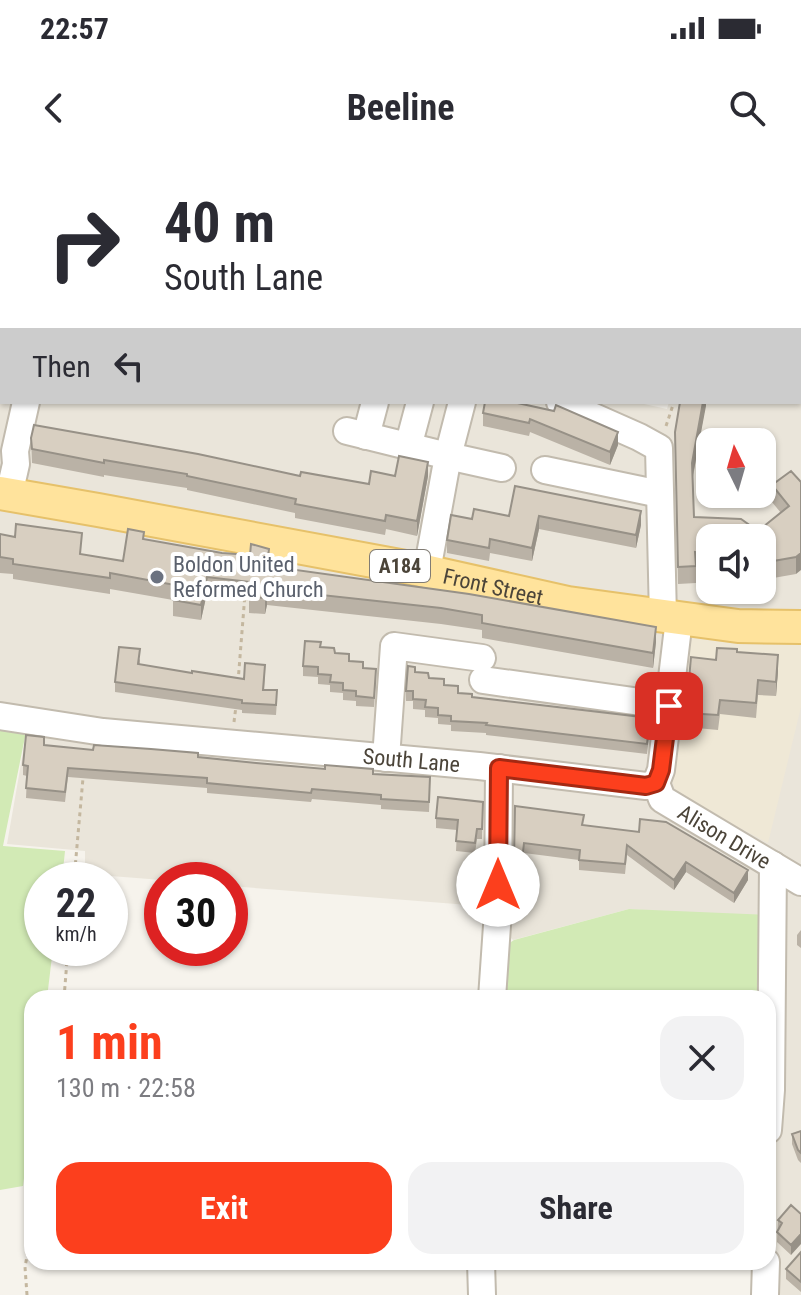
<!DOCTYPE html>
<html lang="en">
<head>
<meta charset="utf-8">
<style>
  body { margin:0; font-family:"Roboto Condensed",sans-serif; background:#f2f2f3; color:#2b2b33; height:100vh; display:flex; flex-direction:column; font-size:30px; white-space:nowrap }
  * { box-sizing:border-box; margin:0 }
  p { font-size:26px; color:#7c7c81 }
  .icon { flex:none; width:44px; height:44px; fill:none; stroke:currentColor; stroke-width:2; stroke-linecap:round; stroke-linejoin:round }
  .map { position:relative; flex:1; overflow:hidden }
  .sheet { position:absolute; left:24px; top:830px; width:752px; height:280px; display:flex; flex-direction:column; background:#fff; border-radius:24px; box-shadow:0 2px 6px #0004 }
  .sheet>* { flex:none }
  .banner { position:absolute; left:0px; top:0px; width:802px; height:244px; box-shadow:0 2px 6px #0004; background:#fff; color:#2b2b33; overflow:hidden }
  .needle { width:52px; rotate:355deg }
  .fabs { position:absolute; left:696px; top:268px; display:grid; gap:16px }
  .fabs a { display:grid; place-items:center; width:80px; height:80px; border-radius:16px; background:#fff; box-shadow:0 2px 6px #0004; font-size:40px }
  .speed { position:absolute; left:24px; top:702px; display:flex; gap:16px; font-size:40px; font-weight:700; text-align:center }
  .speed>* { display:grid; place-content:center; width:104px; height:104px; border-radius:50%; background:#fff; box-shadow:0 2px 6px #0004; line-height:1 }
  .speed small { font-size:20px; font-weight:400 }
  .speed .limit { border:12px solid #d22; background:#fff; color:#111 }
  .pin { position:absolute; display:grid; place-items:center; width:68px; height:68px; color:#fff; margin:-34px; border-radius:16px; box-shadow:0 4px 12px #0006 }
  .me { position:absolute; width:88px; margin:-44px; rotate:0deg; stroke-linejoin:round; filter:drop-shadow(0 0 6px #0008) }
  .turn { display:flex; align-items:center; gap:28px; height:168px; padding:0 32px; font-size:36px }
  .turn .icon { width:104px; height:104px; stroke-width:2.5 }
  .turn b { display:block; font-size:56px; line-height:68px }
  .then { display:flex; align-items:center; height:76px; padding:0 32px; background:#0003; gap:16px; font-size:30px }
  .round { display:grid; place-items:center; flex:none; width:84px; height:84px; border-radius:24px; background:#f2f2f3 }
  .headline { display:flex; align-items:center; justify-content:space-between; height:136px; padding:0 32px }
  h1 { font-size:48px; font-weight:700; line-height:60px; color:#fc3f1d }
  .action { display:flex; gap:16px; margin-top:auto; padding:16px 32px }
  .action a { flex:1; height:92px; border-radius:24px; background:#fc3f1d; color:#fff; font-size:32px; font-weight:700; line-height:92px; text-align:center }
  .action a+a { background:#f2f2f3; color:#2b2b33 }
  .status { display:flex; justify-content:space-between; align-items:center; height:56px; padding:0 40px; background:#fff; direction:ltr }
  .status svg { height:22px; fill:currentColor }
  header { display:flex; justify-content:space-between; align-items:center; height:104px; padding:0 32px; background:#fff; font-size:36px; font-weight:700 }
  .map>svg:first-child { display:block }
  .residential { fill:#eae5da; fill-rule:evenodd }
  .education { fill:#efe8d6 }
  .green { fill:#d2eab5 }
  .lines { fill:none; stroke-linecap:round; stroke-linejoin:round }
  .minor-casing { stroke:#c2bbae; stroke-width:30 }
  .major-casing { stroke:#e6c16a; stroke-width:36 }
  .path { stroke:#c4b79f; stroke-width:3; stroke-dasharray:4 4; stroke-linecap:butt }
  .minor { stroke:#fff; stroke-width:26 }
  .major { stroke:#ffe39c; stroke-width:32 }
  .wall { fill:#bab2a6 }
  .shaded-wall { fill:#979187 }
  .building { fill:#d8cfc1; stroke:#979187; stroke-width:2 }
  .route-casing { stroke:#a42913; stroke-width:20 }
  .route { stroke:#fc3f1d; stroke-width:14 }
  .worship-dot { fill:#6b7280; stroke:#fff; stroke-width:3 }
  .labels { text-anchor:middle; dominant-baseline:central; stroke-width:8; stroke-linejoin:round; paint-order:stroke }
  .shield { fill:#fff; stroke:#817c74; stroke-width:2 }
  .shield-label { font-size:20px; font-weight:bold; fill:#4b4439 }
  .worship-label { font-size:22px; fill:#5b616d; stroke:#fff; text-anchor:start }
  .street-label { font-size:22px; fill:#4b4439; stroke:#fff }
</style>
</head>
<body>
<div class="status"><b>22:57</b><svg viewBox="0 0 49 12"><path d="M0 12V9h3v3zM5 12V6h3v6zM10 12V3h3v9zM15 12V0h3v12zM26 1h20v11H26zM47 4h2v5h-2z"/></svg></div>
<header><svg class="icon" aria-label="back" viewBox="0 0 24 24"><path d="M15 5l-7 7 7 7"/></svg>Beeline<svg class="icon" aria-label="search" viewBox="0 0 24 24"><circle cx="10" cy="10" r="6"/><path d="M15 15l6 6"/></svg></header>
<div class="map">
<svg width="801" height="1135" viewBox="0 0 801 1135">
  <rect width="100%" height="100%" fill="#f6f3ec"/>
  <path class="residential" d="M0 0H383V2H2V242H635L667 249 669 242H792L801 244V1135H769L777 759 629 749 513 780 481 746 230 726V720H162L85 714V691L7 684 27 569 0 567ZM710 282H762V334H710ZM710 378H762V430H710Z"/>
  <path class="education" d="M683 475 801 482V547L768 683 676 634 668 605Z"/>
  <path class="green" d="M0 570 26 572 3 686 65 691 62 720H42V788H53L47 838H32V956L23 1026 0 1030Z
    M629 749 767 755 768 838H498L502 788 514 780Z"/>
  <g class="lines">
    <defs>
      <g id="minor">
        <path d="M328 0 337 2"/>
        <path d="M293 2 294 0"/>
        <path d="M0 5H2"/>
        <path d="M0 131H2"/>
        <path d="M462 242 448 296 502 308"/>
        <path d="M560 242 639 277 659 288 663 457"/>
        <path d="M347 271 448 296 427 411"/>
        <path d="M366 276 375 242"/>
        <path d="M408 287 420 242"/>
        <path d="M545 310 660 334"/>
        <path d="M9 335 16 304 15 291 26 242"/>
        <path d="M483 520 669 546"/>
        <path id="s1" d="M0 556 103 572 479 606 646 626 656 623"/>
        <path d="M386 598 394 486 482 498"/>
        <path id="s2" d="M656 623 662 639 801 722"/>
        <path d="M656 623 661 610 679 459"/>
        <path d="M492 838 498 751 499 608"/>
        <path d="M768 970 771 930 773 705"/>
        <path d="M481 1102 482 1135"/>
        <path d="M765 1135 766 1102"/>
      </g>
      <g id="major">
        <path id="s3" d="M0 333 98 350 416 409 568 443 738 466 801 467"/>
      </g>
    </defs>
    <use href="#minor" class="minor-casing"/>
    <use href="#major" class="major-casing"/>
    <path class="path" d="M763 2 764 0
      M666 266 674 242
      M238 522 245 434
      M234 562 236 546
      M74 720 83 618
      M64 838 68 788
      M27 1135 25 1107 32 1069"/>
    <use href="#minor" class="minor"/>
    <use href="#major" class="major"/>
  </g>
  <path class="wall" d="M91 0H118V2H91Z
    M485 242 618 285 610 305 530 272 529 276 483 266V253Z
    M706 242 693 317 694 357 758 371 781 353 772 342V325L801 322 796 414 762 420V378H710V412L696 409V423L678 424 675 272Z
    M31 278 300 316 369 324 395 316H428L417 376 386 369 385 375 295 358V353L187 330V328L104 315V317L32 303Z
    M515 326 641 365 636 388 539 369 532 401 490 393 489 401 447 393V380L472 359 509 356Z
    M0 374 81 395 123 401 144 379 269 406 656 482 653 508 482 478V470L441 464 267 445 265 454 249 453V437L207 433 201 460 173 456V440L110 429V434L13 419V414L0 413Z
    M320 487 363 508 376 519 374 547 356 546V541L343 540V533L330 532V525L318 524V517L303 516V506Z
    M737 492 778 510 776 536 758 535 756 558 720 554 718 570 686 567V553L716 500Z
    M140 499V505L192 513 244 519 265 515 264 530 277 540 276 555 242 553V550L115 532V522Z
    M415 512 458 533 472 537 650 568 647 594 486 575V573L451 571V565L438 564V558L425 557V550L413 549V541H406V531Z
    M44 585 93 590 198 597 373 614 430 627 429 652 381 649V645L312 639 311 642 207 633V628L68 617 65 642 26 638 27 616 23 615V605Z
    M483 642 482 679H477L475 693 456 691 457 670 436 668V658Z
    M515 646 584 665 748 720 734 743 686 712 674 730 627 695 625 714 579 710V700L524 693 522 711 514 710Z
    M801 770V788L797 785V775Z
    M801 971V1003L798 1000 792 984V974Z
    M801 1054 791 1095 777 1082 778 1060Z
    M801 1092V1132L786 1119V1109Z"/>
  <path class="shaded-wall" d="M703 242H706V246L692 320V303Z
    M618 272V285L610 305V292Z
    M428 302V316L417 376V361Z
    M641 351V365L636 388V375Z
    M539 356V369L532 401V388Z
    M801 393V410L796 414V397Z
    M207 417V433L201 460V445Z
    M267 429V445L265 454V438Z
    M656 467V482L653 508V493Z
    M778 495V510L776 536V522Z
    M686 702V712L674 730V720Z
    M748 710V720L734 743V733Z
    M801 1074V1084L791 1095V1085Z"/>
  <path class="building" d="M153 0H176V2H152Z
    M232 0H260V2H232Z
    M0 33H2V59H0Z
    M0 181H2V209H0Z
    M485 242H513L554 251 556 245 618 272 610 292 530 259 529 263 483 253Z
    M680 242H703L692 303 694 357 741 359 758 371 789 346 772 325 791 311 801 322V393L796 397 762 403V378H710V395L695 392 696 406 678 407 675 272Z
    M34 265 198 294 300 316 301 312 369 324 371 311 395 316 399 296 428 302 417 361 386 355 385 361 295 344 296 339 187 316V314L104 300V303L32 289 31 278Z
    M515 326 641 351 636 375 539 356 532 388 490 379 489 388 447 380 451 355 472 359 474 349 509 356Z
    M16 364 82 373 80 394 123 401 128 369 144 372 143 379 222 393 250 395 251 384 269 389 267 406 469 434 656 467 653 493 482 463V455L441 448 267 429 265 438 249 437V422L207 417 201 445 173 440 175 425 110 413V418L13 404V399L0 397V374L15 377Z
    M305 481 321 482 320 487 334 488 335 493 349 494V501L363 502V508L376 509 374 538 356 536V531L343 530V523L330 522 331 515 318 514V507L303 506Z
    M119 487 140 489 138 504 192 513V511L244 519 245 503 265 505 263 530H277L276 545 242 543V540L115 522Z
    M717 488 737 489V492L778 495 776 522 758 520 756 543 720 540 718 555 686 553 691 497 716 500Z
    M408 506 415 507V512L428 513 429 518 444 519V525L458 526V533L472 534V537L650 558 647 584 486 565 487 563 451 561V556L438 555V548L425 547 426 540 413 539V531H406Z
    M26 575 44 577V585L93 590 94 585 151 589 198 593V597L256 603 325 609V605L373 609V614L430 617 429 642 381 639V635L312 629 311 633 207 623V618L68 608 65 632 26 628 28 606 23 605Z
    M438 637 483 642 482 669H477L475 683 456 681 458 660 436 658Z
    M515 646 584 655 582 665 639 672 640 659 666 662 748 710 734 733 686 702 674 720 627 685 625 704 579 700 580 690 524 683 522 701 514 700Z
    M801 971V993L798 990 792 974Z
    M791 1045 801 1054V1074L791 1085 777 1072 782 1063 778 1060Z
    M801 1092V1122L786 1109Z"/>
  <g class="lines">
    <defs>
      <path id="route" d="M498 725 499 608 646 626 656 623 661 610 669 546"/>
    </defs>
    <use href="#route" class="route-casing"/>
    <use href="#route" class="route"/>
  </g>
  <circle class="worship-dot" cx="157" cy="417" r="8"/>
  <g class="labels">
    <rect class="shield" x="370" y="390" width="60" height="32" rx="6"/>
    <g class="shield-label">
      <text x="400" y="406">A184</text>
    </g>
    <g class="worship-label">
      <text x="173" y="404">Boldon United<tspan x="173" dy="25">Reformed Church</tspan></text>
    </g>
    <g class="street-label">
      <text stroke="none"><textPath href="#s3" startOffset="502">Front Street</textPath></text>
      <text stroke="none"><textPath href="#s1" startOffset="414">South Lane</textPath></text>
      <text stroke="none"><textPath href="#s2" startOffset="90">Alison Drive</textPath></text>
    </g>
  </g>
</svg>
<div class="fabs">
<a><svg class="needle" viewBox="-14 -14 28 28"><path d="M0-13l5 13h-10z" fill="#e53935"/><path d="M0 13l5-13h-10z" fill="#7c7c81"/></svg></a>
<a><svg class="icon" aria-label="sound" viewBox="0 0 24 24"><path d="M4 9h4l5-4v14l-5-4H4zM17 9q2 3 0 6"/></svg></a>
</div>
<div class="speed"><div>22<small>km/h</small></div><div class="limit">30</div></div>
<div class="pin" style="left:669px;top:546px;background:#d93025"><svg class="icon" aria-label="arrive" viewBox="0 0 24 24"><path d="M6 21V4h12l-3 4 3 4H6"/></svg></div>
<svg class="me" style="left:498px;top:725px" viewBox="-20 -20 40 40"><circle r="19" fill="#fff"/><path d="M0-13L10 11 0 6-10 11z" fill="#fc3f1d"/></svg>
<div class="banner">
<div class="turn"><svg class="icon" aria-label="right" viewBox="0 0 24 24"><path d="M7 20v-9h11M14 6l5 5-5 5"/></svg><div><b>40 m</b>South Lane</div></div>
<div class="then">Then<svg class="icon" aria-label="left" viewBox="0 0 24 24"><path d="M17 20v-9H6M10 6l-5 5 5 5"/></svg></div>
</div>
<section class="sheet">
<div class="headline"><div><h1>1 min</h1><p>130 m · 22:58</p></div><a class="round"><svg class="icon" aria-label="close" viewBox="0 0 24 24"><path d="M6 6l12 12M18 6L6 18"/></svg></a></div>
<div class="action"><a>Exit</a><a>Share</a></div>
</section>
</div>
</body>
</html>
